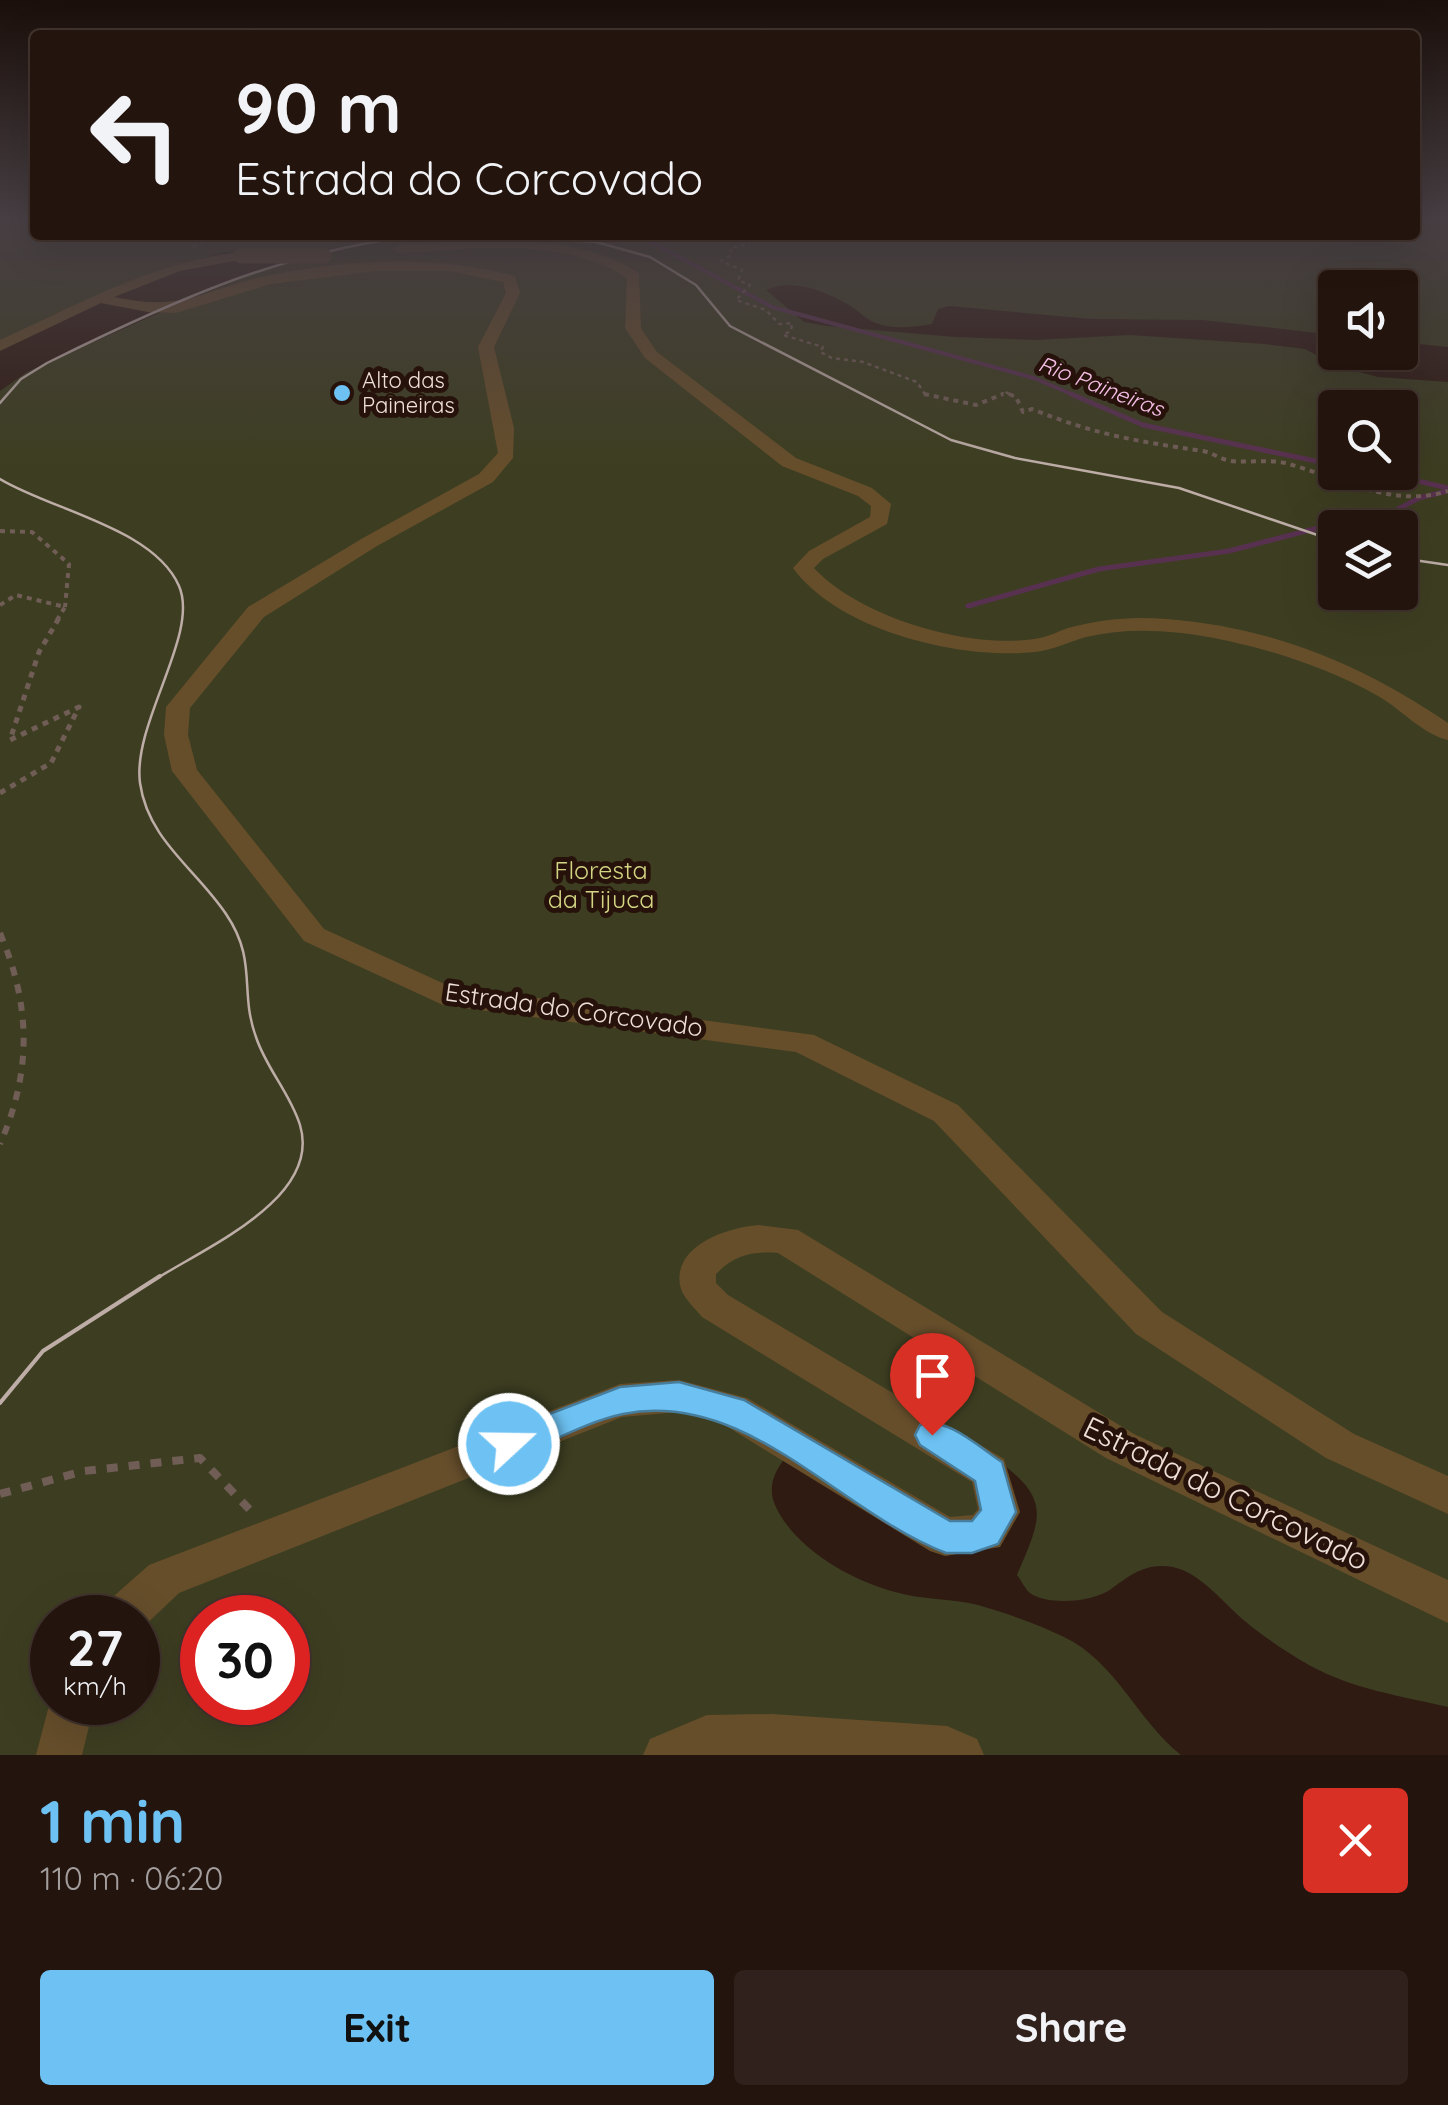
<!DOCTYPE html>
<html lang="en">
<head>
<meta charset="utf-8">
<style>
  body { margin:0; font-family:Quicksand,sans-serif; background:#30211c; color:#f1f3f6; height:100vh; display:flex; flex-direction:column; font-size:38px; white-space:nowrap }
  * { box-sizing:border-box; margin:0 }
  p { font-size:32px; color:#a39e9e }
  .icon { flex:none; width:55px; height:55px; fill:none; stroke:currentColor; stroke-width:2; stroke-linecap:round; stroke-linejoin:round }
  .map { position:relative; height:1755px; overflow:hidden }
  .side { display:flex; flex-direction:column; background:#24140e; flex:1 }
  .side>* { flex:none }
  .top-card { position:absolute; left:30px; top:30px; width:1390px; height:210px; border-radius:10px; box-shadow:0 10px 40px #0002,0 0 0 2px #41332e; background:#24140e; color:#f1f3f6; overflow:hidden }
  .buttons { position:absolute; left:1318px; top:270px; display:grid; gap:20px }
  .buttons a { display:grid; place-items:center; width:100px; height:100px; border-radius:10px; background:#24140e; box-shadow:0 10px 40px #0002,0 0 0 2px #41332e; font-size:50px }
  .speed { position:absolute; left:30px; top:1595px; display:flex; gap:20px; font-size:50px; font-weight:700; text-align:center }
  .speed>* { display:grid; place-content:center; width:130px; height:130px; border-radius:50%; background:#24140e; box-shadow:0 10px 40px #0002,0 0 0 2px #41332e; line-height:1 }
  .speed small { font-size:25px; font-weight:400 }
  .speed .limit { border:15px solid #d22; background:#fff; color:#111 }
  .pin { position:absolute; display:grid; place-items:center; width:85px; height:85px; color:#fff; margin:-102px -42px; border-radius:50% 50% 50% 0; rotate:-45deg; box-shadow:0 0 10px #0007 }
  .pin .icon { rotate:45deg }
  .me { position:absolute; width:110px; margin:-55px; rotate:69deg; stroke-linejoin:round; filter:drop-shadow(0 0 8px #0008) }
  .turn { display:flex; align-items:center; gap:35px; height:210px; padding:0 40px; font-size:45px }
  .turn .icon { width:130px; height:130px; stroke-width:2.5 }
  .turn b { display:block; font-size:70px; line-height:85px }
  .round { display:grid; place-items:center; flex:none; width:105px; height:105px; border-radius:10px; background:#30211c }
  .headline { display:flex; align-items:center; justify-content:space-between; height:170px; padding:0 40px }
  h1 { font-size:60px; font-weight:700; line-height:75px; color:#6dc2f3 }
  .primary-button { display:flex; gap:20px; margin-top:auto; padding:20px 40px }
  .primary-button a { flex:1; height:115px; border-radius:10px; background:#6dc2f3; color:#111; font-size:40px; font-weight:700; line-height:115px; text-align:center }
  .primary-button a+a { background:#30211c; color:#f1f3f6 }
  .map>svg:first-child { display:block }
  .green { fill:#3d3e21; fill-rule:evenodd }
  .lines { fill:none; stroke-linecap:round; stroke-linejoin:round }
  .stream-far1 { stroke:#593150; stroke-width:4 }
  .stream { stroke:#593150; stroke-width:5 }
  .path-far4 { stroke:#705d56; stroke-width:2.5; stroke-dasharray:4 4; stroke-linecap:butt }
  .path-far3 { stroke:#705d56; stroke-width:4; stroke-dasharray:5 5; stroke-linecap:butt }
  .path-far2 { stroke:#705d56; stroke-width:5; stroke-dasharray:6 6; stroke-linecap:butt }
  .path-far1 { stroke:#705d56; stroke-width:6; stroke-dasharray:9 9; stroke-linecap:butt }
  .path { stroke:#705d56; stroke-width:8; stroke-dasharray:11 11; stroke-linecap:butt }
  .street { fill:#664e2b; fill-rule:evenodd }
  .tram-far1 { stroke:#bdada6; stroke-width:2.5 }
  .tram { stroke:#bdada6; stroke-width:4 }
  .street-bridge { stroke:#664e2b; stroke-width:15 }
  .route { fill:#6dc2f3; stroke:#477e9e; stroke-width:2.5 }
  .poi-dot { fill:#6dc2f3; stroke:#26120a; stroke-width:4 }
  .labels { text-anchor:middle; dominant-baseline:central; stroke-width:10; stroke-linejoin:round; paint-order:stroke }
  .far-poi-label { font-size:22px; fill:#eedfd9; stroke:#26120a; text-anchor:start }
  .far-water-label { font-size:22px; font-style:italic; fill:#f8c0e9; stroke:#26120a }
  .park-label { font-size:25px; fill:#d3d583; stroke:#26120a }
  .street-label { font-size:25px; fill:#eedfd9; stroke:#26120a }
  .near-street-label { font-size:30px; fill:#eedfd9; stroke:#26120a }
</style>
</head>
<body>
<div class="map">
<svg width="1448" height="1755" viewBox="0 0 1448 1755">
  <rect width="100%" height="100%" fill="#301b13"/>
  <path class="green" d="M0 221H35V235H1415V221H1448V347L1400 342V288H1335V335L1203 320 1091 319 949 306 938 309 932 324C913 327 894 330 876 323 865 319 859 311 849 305 824 291 794 278 766 290L804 322 827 326 955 337 1035 340 1130 335 1265 344 1305 349 1337 366 1378 377 1448 382V1707C1401 1696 1352 1689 1309 1665 1288 1653 1264 1637 1246 1622 1224 1604 1201 1573 1173 1567 1146 1562 1130 1575 1111 1589 1094 1602 1048 1606 1030 1593 1025 1589 1021 1580 1017 1575 1041 1519 1052 1499 998 1461L988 1508 961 1521 935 1513 798 1447C780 1459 765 1483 775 1505 794 1548 850 1580 895 1592 921 1600 951 1598 978 1605 1006 1613 1037 1624 1064 1637 1116 1662 1137 1720 1181 1755H0V391L27 372 190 299 302 255 224 252 168 268 0 349ZM1335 408H1400V472H1335ZM1335 528H1400V592H1335ZM52 1618H138V1702H52ZM202 1618H288V1702H202Z"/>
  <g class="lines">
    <path class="stream-far1" d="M233 235H274
      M638 235 772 307 1034 378 1076 396"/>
    <path class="stream" d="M1071 394 1143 425 1335 465
      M1379 472 1448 488
      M968 606 1099 569 1229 551 1326 526 1370 524 1419 498 1448 491"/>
    <path class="path-far4" d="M757 235 748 244 730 248 732 255 721 261 742 270 738 280 750 285 736 300 766 310 779 324 792 323 791 331 783 335 823 347 820 352 832 358 863 362 917 382 926 396
      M193 246 222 235
      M1002 396 1003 391 1014 396"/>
    <path class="path-far3" d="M924 394 976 405 1003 394
      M1009 394 1016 397 1023 412 1032 409C1096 435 1136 441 1203 451 1213 453 1220 459 1231 461 1249 463 1268 459 1285 463 1338 477 1393 509 1448 491
      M0 531 32 532 69 564 65 607
      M0 605 16 595 65 607 57 620"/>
    <path class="path-far2" d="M0 793 51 763 79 707 10 740 39 652 59 618"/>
    <path class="path-far1" d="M0 933C31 1006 32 1071 0 1144"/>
    <path class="path" d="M0 1494 84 1471 200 1458 251 1511V1516"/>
    <path class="street" d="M454 242C516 241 585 238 639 273L641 328 657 352 796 458 872 488 891 504 887 524 823 559 814 568C860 618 973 651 1040 638 1050 636 1059 631 1068 628 1100 619 1134 616 1166 619 1272 627 1361 664 1448 723V740C1422 734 1401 709 1378 696 1328 668 1270 649 1214 638 1172 630 1128 627 1086 637 1068 642 1053 650 1035 652 960 660 839 631 793 568L809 551 870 517 871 506 858 496 782 466 645 358 625 328 627 278C564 236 471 249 399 253L392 249 399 245Z
      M241 252 248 256 246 259 180 271 114 297C188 313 204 288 271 275 352 259 435 255 515 276L520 293 494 347 514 428 513 458 493 482 377 546 264 617 190 708 188 735 197 770 324 929 449 986 814 1035 958 1105 1162 1312 1354 1434 1448 1476V1514L1326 1458 1136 1334 934 1121 796 1052 443 1005 304 941 172 771 164 735 166 707 248 607 363 538 479 474 498 453 478 347 506 293 503 282 449 271H376L271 284 176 313 148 312 101 303 0 351V340C80 304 152 262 241 252Z
      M759 1225 798 1230 1134 1434 1448 1580V1623L1106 1458 778 1253C751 1251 735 1255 716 1274V1283L728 1295 1004 1459 1020 1512 1000 1547 945 1556 930 1551 723 1424 679 1412 622 1417 179 1593 138 1632V1618H99L106 1603 149 1565 620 1384 679 1380 747 1398 950 1517 973 1515 978 1509 972 1482 702 1317C694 1307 682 1297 680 1285 673 1245 729 1227 759 1225Z
      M52 1694V1702H95L82 1755H36Z
      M772 1714 947 1726 977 1739 984 1755H643L650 1739 707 1715Z"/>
    <path class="tram-far1" d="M485 235 596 242 650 257 696 285 730 326 951 440 1015 458 1179 488 1335 541
      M0 403 21 379 47 363C170 302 288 248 426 235
      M0 479C51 510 154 528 179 586 200 634 132 723 140 783 148 840 196 869 226 914 258 961 239 991 256 1037 266 1068 290 1093 300 1125 322 1198 206 1247 156 1279
      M1400 558 1448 565"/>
    <path class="tram" d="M0 1403 43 1351 160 1276"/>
    <path class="street-bridge" d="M241 256H324"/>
  </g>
  <linearGradient id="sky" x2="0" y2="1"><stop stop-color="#1a0f0a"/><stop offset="0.47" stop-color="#483f44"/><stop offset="1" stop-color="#483f44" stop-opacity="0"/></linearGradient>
  <rect width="1448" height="467" fill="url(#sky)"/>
  <path class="route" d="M679 1382 744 1400 950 1521H972L981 1510 975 1481 920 1445 915 1435 920 1425C946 1415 980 1448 1002 1462L1016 1512 998 1544 972 1553H946C839 1512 747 1389 623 1414 585 1422 546 1445 509 1459L497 1454 493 1444 497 1434 620 1387Z"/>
  <circle class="poi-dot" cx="342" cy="393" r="10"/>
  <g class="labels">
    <g class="far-poi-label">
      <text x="362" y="380">Alto das<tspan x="362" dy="25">Paineiras</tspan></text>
    </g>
    <g class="far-water-label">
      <text transform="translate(1101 386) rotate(21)">Rio Paineiras</text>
    </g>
    <g class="park-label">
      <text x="601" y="869">Floresta<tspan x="601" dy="29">da Tijuca</tspan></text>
    </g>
    <g class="street-label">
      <text transform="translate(574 1009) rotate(8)">Estrada do Corcovado</text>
    </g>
    <g class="near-street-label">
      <text transform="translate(1226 1493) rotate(26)">Estrada do Corcovado</text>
    </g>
  </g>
</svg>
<div class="buttons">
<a><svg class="icon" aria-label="sound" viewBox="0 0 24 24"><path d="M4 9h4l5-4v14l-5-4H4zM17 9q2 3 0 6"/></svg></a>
<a><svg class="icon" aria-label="search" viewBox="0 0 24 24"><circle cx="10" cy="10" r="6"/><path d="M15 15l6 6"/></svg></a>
<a><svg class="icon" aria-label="layers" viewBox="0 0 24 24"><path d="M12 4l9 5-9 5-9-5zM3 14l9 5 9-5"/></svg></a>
</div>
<div class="speed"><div>27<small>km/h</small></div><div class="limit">30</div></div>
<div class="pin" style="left:932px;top:1435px;background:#d93025"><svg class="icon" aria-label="arrive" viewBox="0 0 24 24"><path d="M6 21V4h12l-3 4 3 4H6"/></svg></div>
<svg class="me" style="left:509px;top:1444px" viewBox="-20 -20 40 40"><circle r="17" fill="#6dc2f3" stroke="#fff" stroke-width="3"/><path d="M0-11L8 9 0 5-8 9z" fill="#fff"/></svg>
<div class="top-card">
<div class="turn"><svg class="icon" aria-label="left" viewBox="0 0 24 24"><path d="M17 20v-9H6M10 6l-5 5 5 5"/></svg><div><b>90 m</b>Estrada do Corcovado</div></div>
</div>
</div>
<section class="side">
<div class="headline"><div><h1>1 min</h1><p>110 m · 06:20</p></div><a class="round" style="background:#d93025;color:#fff"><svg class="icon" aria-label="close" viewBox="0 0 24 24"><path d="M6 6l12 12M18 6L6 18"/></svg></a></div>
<div class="primary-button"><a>Exit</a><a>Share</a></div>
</section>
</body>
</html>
